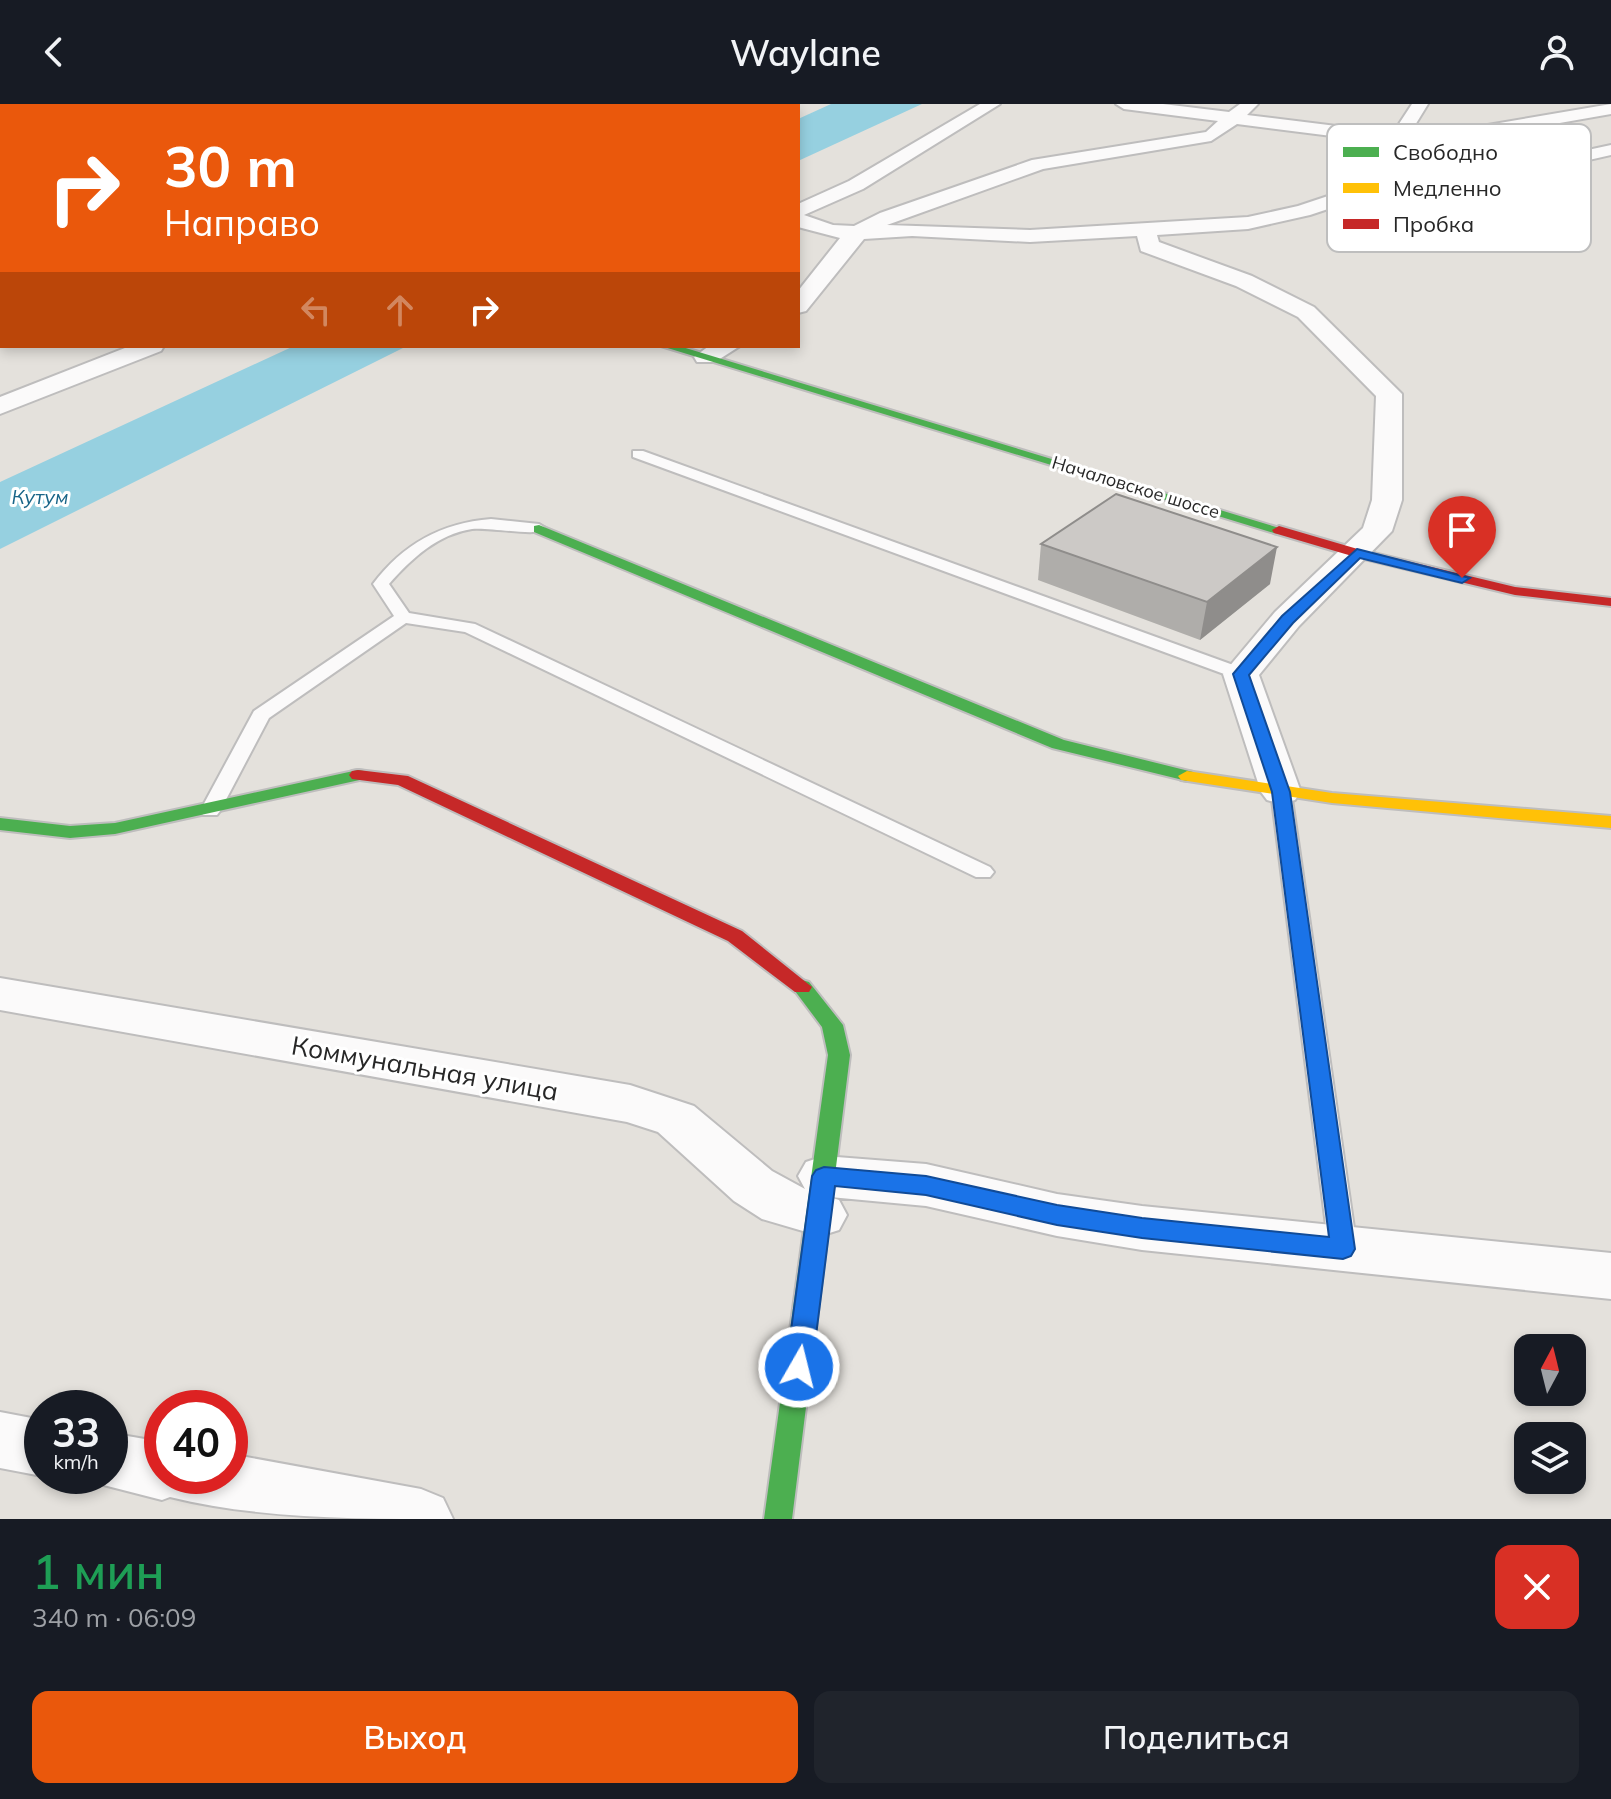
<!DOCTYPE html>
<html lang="ru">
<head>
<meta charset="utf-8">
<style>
  body { margin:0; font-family:Mulish,sans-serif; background:#20242c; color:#f1f3f6; height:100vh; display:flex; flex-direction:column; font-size:30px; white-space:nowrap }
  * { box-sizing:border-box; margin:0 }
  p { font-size:26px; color:#9ea1a6 }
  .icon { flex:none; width:44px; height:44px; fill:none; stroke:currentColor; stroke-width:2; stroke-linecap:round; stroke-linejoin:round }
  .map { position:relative; height:1415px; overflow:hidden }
  .drawer { display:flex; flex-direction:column; background:#171b24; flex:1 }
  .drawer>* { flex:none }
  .banner { position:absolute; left:0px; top:0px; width:800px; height:244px; box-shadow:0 4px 12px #0003; background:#ea580c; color:#fff; overflow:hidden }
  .needle { width:52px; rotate:7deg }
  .controls { position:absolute; left:1514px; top:1230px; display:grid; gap:16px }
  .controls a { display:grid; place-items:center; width:72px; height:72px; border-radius:16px; background:#171b24; box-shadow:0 4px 12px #0003; font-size:40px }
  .speed { position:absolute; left:24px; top:1286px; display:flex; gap:16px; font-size:40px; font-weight:700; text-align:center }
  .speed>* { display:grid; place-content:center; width:104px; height:104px; border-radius:50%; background:#171b24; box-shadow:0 4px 12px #0003; line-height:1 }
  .speed small { font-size:20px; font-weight:400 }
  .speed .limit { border:12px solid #d22; background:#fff; color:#111 }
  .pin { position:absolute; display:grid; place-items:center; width:68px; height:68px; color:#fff; margin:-82px -34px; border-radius:50% 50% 50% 0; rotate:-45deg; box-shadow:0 0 8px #0007 }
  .pin .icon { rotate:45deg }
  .me { position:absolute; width:88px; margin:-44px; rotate:8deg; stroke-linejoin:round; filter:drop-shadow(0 0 6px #0008) }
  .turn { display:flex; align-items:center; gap:28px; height:168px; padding:0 32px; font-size:36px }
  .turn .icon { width:104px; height:104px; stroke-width:2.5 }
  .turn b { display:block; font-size:56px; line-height:68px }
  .lanes { display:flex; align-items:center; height:76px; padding:0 32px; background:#0003; justify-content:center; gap:40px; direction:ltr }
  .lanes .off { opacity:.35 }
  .round { display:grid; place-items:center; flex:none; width:84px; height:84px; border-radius:16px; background:#20242c }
  .head { display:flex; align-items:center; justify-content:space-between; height:136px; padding:0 32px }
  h1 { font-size:48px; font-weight:600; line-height:60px; color:#1e9e55 }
  .cta { display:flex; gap:16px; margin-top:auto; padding:16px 32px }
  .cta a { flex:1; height:92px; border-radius:16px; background:#ea580c; color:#fff; font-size:32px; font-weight:600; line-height:92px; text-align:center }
  .cta a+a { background:#20242c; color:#f1f3f6 }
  header { display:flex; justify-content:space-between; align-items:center; height:104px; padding:0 32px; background:#171b24; font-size:36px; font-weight:600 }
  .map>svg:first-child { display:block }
  .water { fill:#96d0e0 }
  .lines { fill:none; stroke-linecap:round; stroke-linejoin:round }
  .lane-casing { stroke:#bebdbd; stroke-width:4 }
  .street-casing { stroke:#bebdbd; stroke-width:4 }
  .fast-casing { stroke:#bebdbd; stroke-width:4 }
  .slow-casing { stroke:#bebdbd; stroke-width:4 }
  .jam-casing { stroke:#bebdbd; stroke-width:4 }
  .lane { fill:#fbfafa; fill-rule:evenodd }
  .street { fill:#fbfafa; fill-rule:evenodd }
  .fast { fill:#4caf50; fill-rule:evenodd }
  .slow { fill:#ffc107; fill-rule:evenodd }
  .jam { fill:#c62828; fill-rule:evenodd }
  .wall { fill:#afadaa }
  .shaded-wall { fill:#8f8d8b }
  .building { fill:#ccc9c6; stroke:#8f8d8b; stroke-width:2 }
  .route { fill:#1a73e8; stroke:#114b97; stroke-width:2 }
  .labels { text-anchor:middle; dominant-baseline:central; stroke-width:6; stroke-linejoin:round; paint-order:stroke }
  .far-street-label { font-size:18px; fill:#272727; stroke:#fff }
  .far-water-label { font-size:20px; font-style:italic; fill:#196588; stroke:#fff }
  .near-street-label { font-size:26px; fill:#272727; stroke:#fff }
  .key { fill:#fff; stroke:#bebebe; stroke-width:2 }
  .key-label { font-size:22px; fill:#272727 }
</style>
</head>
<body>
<header><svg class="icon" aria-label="back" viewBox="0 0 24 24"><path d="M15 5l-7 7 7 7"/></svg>Waylane<svg class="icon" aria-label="person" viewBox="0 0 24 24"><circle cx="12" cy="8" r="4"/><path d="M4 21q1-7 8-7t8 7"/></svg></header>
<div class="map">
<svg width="1611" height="1415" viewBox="0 0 1611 1415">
  <rect width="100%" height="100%" fill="#e4e1dc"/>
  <path class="water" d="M831 0H922L798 57V15Z
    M294 242H407L0 445V378Z"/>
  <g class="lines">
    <defs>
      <path id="lane" d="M0 130H2V136H0Z
        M633 347H643L1247 566 1250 570 1247 574H1235L633 353Z
        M491 415 539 420 547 425C537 433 490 423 472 425 438 430 411 455 389 480L409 509 475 520 990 763 994 768 990 773H976L465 528 406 519 269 614 220 707 217 711H203L200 707 254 607 394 512 373 480C403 440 441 419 491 415Z
        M1281 682 1291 688 1357 1145 1353 1153 1343 1156 1333 1153 1329 1145 1271 688Z"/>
      <path id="street" d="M355 0H381L382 2H356Z
        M980 0H1000L863 85 804 111 833 121 854 122 880 109 1032 56 1206 28 1218 17 1124 5 1116 0H1163L1229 8 1240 0H1258L1247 11 1393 29 1412 0H1428L1409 31 1434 34 1458 26 1611 0V10L1462 36 1442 44 1394 78 1434 79 1611 41V51L1434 91 1376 89 1310 111 1248 125 1157 131 1159 138 1252 172 1314 203 1402 290V396L1392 427 1299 522 1259 571 1301 688 1295 696 1281 700 1267 696 1261 688 1223 570 1275 508 1363 424 1372 396 1376 292 1298 213 1236 182 1141 147 1137 132 1030 138 912 132 864 135 806 207 798 209V187L840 134 798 123V100L849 77ZM1237 20 1419 43 1367 79 1298 102 1248 113 1030 126 887 121 1043 65 1211 37Z
        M130 242H164L161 247 0 310V293Z
        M709 242H740L715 258H697L694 253Z
        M0 874 630 981 694 1002 772 1067 805 1085 798 1072 806 1058 824 1052 926 1060 1057 1090 1142 1102 1611 1149V1195L1142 1146 1057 1132 926 1102 830 1093 839 1096 847 1111 839 1126 820 1132 762 1115 734 1097 658 1028 627 1018 0 906Z
        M0 1308 42 1316V1372L0 1364Z
        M110 1329 162 1338V1372H230V1350L421 1385 443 1394 453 1415C360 1415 258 1415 170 1393L162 1396 88 1377 86 1372H110Z"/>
      <path id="fast" d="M661 242H679L1286 426 1279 430 1274 429Z
        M539 421 1064 636 1193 668 1196 672 1187 677 1052 644 534 428V422Z
        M358 666 364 667 367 671 364 675 115 730 70 734 0 726V714L70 722 115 719Z
        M802 876 809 878 843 921 850 951 792 1415H764L828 951 822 923 792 883 795 878Z"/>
      <path id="slow" d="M1187 667 1332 689 1611 712V724L1332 699 1181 676 1178 672Z"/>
      <path id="jam" d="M0 49H2V54H0Z
        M1279 422 1361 446 1515 483 1611 494V502L1515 491 1352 452 1274 429 1272 426Z
        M358 666 408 672 742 827 812 883 809 888H795L728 837 398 681 352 675 349 671 352 667Z"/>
    </defs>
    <use href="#lane" class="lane-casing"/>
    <use href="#street" class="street-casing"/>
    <use href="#fast" class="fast-casing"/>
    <use href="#slow" class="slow-casing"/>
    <use href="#jam" class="jam-casing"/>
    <use href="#lane" class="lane"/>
    <use href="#street" class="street"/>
    <use href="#fast" class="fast"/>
    <use href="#slow" class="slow"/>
    <use href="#jam" class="jam"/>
  </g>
  <path class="wall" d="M424 0H730L726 2H437Z
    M1041 440 1270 480 1200 536 1038 476Z"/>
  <path class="shaded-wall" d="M714 0H730L726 2H711Z
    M1277 443 1270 480 1200 536 1207 498Z"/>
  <path class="building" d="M473 0H689L684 2H487Z
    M1116 390 1277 443 1207 498 1041 440Z"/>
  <path class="route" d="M1357 445 1470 474 1462 479 1360 454 1293 519 1249 571 1290 688 1355 1145 1351 1152 1343 1155 1142 1134 1057 1121 926 1091 835 1082 812 1263 808 1271 799 1275 789 1271 786 1263 812 1072 816 1066 824 1063 926 1072 1057 1101 1142 1114 1329 1133 1272 688 1233 570 1282 512Z"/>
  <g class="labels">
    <g class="far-street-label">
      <text transform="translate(1136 383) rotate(17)">Началовское шоссе</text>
    </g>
    <g class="far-water-label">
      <text x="40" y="392">Кутум</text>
    </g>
    <g class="near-street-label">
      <text transform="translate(425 964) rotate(10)">Коммунальная улица</text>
    </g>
  </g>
  <rect x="1327" y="20" width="264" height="128" rx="12" class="key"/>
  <rect x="1343" y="43" width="36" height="10" fill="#4caf50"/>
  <rect x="1343" y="79" width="36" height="10" fill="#ffc107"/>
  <rect x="1343" y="115" width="36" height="10" fill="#c62828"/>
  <g class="key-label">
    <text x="1393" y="56">Свободно</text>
    <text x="1393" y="92">Медленно</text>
    <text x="1393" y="128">Пробка</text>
  </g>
</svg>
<div class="controls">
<a><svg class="needle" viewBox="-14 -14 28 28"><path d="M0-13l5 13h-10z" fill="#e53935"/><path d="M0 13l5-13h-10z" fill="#9ea1a6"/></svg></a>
<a><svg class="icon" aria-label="layers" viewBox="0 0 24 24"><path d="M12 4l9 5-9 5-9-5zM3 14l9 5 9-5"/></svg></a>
</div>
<div class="speed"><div>33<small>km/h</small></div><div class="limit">40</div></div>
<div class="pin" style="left:1462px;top:474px;background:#d93025"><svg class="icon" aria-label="arrive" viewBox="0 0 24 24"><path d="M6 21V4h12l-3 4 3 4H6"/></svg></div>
<svg class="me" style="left:799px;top:1263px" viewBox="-20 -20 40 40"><circle r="17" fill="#1a73e8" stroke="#fff" stroke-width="3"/><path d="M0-11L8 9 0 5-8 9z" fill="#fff"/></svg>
<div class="banner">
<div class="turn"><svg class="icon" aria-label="right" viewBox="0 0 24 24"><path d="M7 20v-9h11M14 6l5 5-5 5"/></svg><div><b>30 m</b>Направо</div></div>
<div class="lanes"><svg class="icon off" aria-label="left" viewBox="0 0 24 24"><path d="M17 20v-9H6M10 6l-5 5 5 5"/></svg><svg class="icon off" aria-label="ahead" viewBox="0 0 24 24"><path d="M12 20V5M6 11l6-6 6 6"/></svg><svg class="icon" aria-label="right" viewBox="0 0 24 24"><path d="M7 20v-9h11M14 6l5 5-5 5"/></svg></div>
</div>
</div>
<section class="drawer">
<div class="head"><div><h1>1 мин</h1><p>340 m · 06:09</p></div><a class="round" style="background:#d93025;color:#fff"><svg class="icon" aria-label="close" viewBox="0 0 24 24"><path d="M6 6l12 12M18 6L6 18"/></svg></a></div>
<div class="cta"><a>Выход</a><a>Поделиться</a></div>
</section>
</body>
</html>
